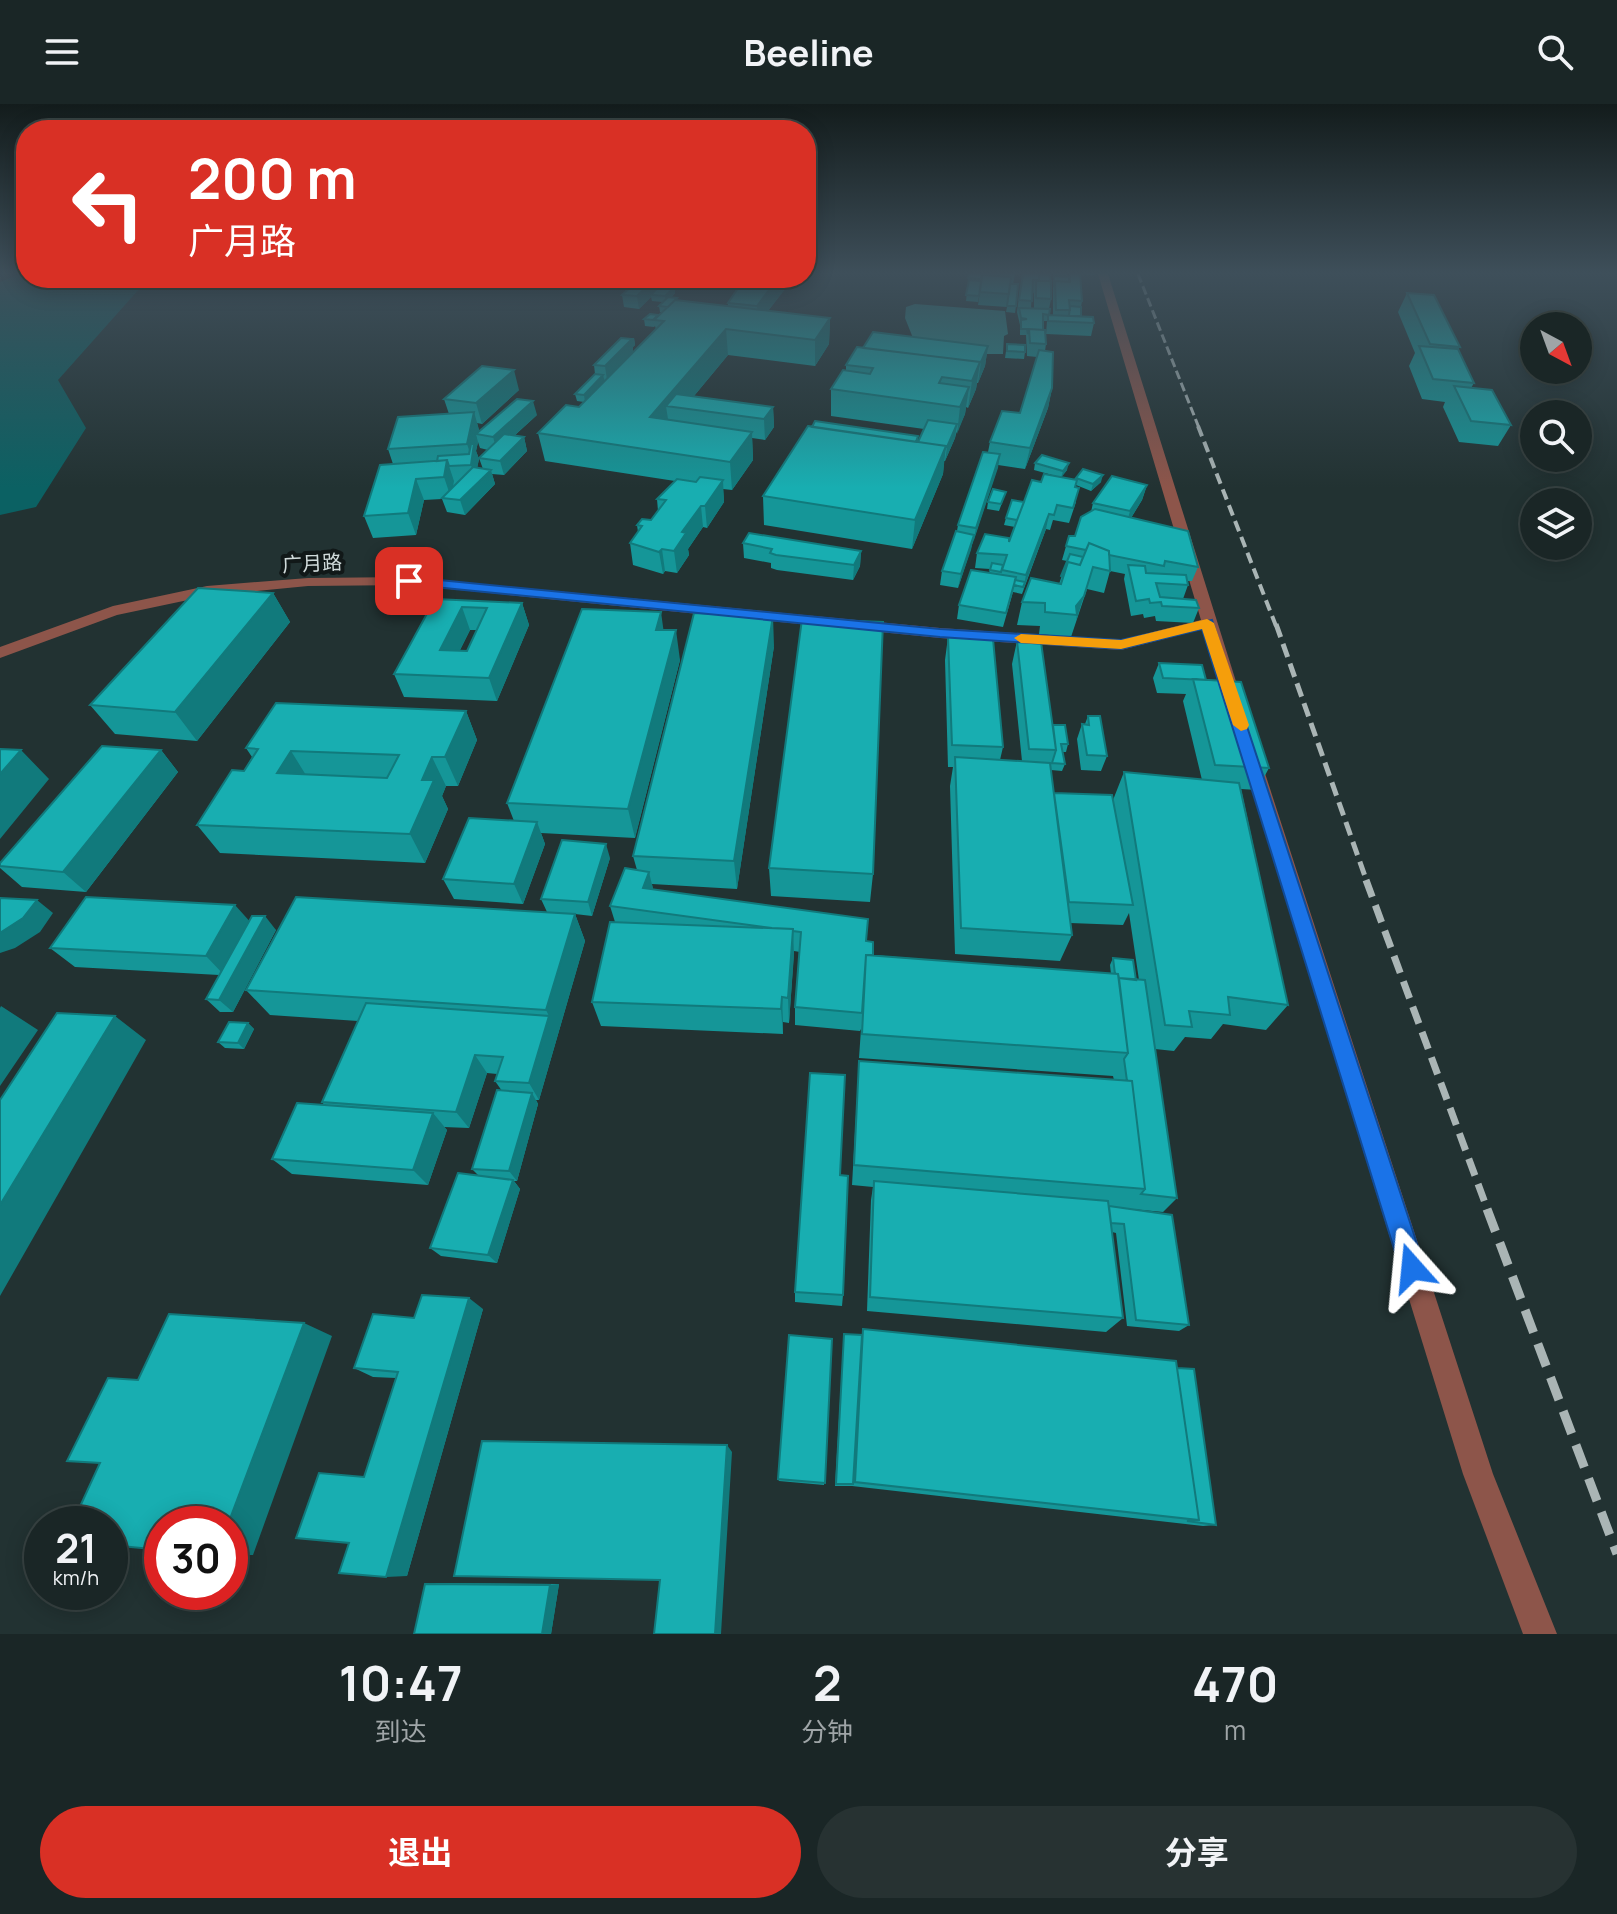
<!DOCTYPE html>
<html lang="zh">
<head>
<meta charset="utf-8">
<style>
  body { margin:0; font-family:Manrope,"Noto Sans SC",sans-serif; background:#273232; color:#f1f3f6; height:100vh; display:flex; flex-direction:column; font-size:30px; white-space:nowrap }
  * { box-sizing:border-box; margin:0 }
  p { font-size:26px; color:#9fa5a7 }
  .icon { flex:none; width:44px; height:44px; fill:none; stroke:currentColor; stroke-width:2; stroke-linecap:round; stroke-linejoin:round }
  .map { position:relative; height:1530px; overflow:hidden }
  .details { display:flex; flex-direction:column; background:#1a2626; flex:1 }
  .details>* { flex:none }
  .hud { position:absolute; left:16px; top:16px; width:800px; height:168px; border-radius:32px; box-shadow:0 4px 20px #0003,0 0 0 2px #384343; background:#d93025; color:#fff; overflow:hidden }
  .needle { width:52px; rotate:139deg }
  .tools { position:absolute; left:1520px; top:208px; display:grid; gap:16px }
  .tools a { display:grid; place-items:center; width:72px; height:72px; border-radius:50%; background:#1a2626; box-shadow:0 4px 20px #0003,0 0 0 2px #384343; font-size:40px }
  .speed { position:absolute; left:24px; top:1402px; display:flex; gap:16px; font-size:40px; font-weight:700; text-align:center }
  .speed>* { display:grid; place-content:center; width:104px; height:104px; border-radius:50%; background:#1a2626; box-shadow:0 4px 20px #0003,0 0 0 2px #384343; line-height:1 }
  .speed small { font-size:20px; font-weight:400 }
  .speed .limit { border:12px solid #d22; background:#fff; color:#111 }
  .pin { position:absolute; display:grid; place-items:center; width:68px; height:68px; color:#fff; margin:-34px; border-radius:16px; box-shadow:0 4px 12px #0006 }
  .me { position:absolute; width:88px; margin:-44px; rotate:342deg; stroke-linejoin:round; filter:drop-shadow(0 0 6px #0008) }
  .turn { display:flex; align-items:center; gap:28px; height:168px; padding:0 40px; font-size:36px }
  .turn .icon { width:104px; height:104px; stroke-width:2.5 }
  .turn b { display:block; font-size:56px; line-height:68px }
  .eta { display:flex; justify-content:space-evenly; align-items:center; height:136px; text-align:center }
  .eta b { font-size:48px; font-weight:700; line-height:56px }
  .cta { display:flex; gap:16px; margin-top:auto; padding:16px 40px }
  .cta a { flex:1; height:92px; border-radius:48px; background:#d93025; color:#fff; font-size:32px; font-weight:700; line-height:92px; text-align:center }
  .cta a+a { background:#273232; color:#f1f3f6 }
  header { display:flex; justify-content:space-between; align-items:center; height:104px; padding:0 40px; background:#1a2626; font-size:36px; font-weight:700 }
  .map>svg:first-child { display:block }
  .green { fill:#0b6163 }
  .water { fill:#299091 }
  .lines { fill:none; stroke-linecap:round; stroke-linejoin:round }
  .minor { fill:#8d554a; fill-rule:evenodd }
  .rail-far4 { stroke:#aab5b5; stroke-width:3; stroke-dasharray:9 4; stroke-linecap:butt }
  .rail-far3 { stroke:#aab5b5; stroke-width:4; stroke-dasharray:11 6; stroke-linecap:butt }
  .rail-far2 { stroke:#aab5b5; stroke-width:5; stroke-dasharray:14 7; stroke-linecap:butt }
  .rail-far1 { stroke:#aab5b5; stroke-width:7; stroke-dasharray:18 9; stroke-linecap:butt }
  .rail { stroke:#aab5b5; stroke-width:9; stroke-dasharray:24 12; stroke-linecap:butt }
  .wall { fill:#159698; fill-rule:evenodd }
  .shaded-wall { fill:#117a7c }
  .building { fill:#18aeb1; stroke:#117a7c; stroke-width:2; fill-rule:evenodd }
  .route { fill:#1a73e8; stroke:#114b97; stroke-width:2 }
  .slow { fill:#f59e0b }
  .labels { text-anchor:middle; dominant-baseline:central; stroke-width:8; stroke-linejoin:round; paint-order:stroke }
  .far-street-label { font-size:20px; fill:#d0dada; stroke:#111818 }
</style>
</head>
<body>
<header><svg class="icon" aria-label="menu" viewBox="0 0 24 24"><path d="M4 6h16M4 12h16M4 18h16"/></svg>Beeline<svg class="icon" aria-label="search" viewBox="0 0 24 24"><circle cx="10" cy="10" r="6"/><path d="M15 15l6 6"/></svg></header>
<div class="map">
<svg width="1617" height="1530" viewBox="0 0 1617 1530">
  <rect width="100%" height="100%" fill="#223232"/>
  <path class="green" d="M19 170H26V174H149L58 276 86 324 36 403 0 411V178Z"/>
  <path class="water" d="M915 200 1005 207 1008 230 1004 232 1003 250H981L913 234 905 214 906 203Z"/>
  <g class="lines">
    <path class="minor" d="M1098 170H1108L1244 603 1241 607 1235 609 1226 603 1203 525 1121 546 940 534 409 481 308 482 207 492 117 511 0 554V543L113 502 207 482 308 474 409 473 940 524 1121 536 1201 516Z
      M1252 651 1261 657 1493 1370 1557 1530H1523L1463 1370 1243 657Z"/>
    <path class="rail-far4" d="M1138 170 1199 324"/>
    <path class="rail-far3" d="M1198 322 1276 522"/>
    <path class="rail-far2" d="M1276 520 1367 778"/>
    <path class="rail-far1" d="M1366 776 1488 1107"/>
    <path class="rail" d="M1487 1105 1617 1450"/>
  </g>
  <path class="wall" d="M969 170H1015L1013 180 1016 202 1015 209 1006 208 1007 203 978 201 981 181 978 198 966 197Z
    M1022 170H1039L1051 195 1049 205V211H1053V170H1067L1066 173 1069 176 1070 170H1095V171L1080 170 1082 197 1081 203V212L1094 219 1091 232 1046 230 1047 217H1043L1046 240 1045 247 1052 284 1048 304 1025 365 998 361 958 484 940 481 942 467 957 427 958 421 988 348 990 338 1020 309 1037 253 1027 252 1026 231H1020V221L1017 208ZM1032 188 1034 189V204H1031Z
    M740 174H791L792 176 768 207 830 214 829 240 815 262 728 251 694 292 773 303 774 323 765 336 752 334 753 356 732 386 723 385 724 398 707 424 703 423 688 445 689 451 677 469 665 467 663 470 633 461 630 439 638 428 637 421 651 416 658 407 657 395 675 377 545 357 538 329 579 303 584 298 577 297 575 290 595 270 594 261 626 235 634 234 635 241 633 243V248L656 225 655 222 654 223 645 222 644 215 658 211 662 208H660L659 202 663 198 652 197 651 193 639 205 624 203 622 191 657 184 675 183V189L671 194 677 196 728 202V199L741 180Z
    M1407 189 1460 243 1458 246 1474 279 1471 284 1511 321 1498 342 1459 338 1443 303 1445 298 1422 295 1409 262 1415 249 1398 208Z
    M1007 240 1025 248 1024 255 1005 254Z
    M988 242 985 262 978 279H977L976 285 968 304 966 303 965 310 956 330 955 334 945 357H944L943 370 912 445 764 421 763 392 918 332V338L924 325 831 312V285L846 267V261L863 244Z
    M519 286 482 320 477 319 479 327 537 311 514 332 524 333 527 347 504 371 492 370 495 380 465 411 447 408 442 395 424 396 416 431 373 434 364 412 393 360 388 345 449 310 444 295ZM478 338 480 344 488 346 479 354 483 365 477 364 479 355 476 347Z
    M1035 359 1067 366 1061 373 1076 376V374L1101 378 1091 387 1076 381V398L1069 419 1053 416 1050 426 1046 425 1022 490 1013 488 1003 523 957 515 959 501 989 469 990 465 975 464 977 449 1009 438 1015 423 1004 421 1006 414 1024 398 1041 378 1056 372 1034 366Z
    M1147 381 1142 396 1131 414 1198 463 1192 477H1187L1188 481 1183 495 1199 504 1193 519 1156 517 1155 512 1144 514 1143 510 1131 512 1124 475 1125 470 1110 467 1104 489 1087 485 1071 533 1039 530 1040 522 1017 521 1022 498 1059 480 1067 457 1062 456 1069 432H1075L1091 408 1093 399Z
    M1006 388 999 407 987 405 988 398Z
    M743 439 861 447 860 462 853 476 777 466 771 464V459L744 454Z
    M273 489 290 518 197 637 115 630 90 601Z
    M435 495 522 499 529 521 497 597 404 593 394 570ZM470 526H477L467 547 460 546Z
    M664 526 680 556 635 734 541 729 545 740 523 800 454 795 443 775 514 717 507 699Z
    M948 533 1003 643 1000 656 1022 657 1012 560 1017 537 1053 621 1068 640 1066 648H1062L1065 660 1062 667 1051 666 1054 689 1113 696 1124 668 1202 676 1183 597 1186 590 1157 589 1153 574 1159 559 1206 576 1269 664 1257 686 1241 685 1288 901 1266 926 1223 920 1211 935 1185 933 1174 947 1155 945 1177 1094 1163 1108 1111 1103 1172 1111 1189 1221 1179 1227 1127 1222 1116 1129 1112 1128 1123 1214 1106 1228 867 1207 871 1096 873 1083 852 1081 859 957 1114 976 1113 972 859 954 861 925 860 927 795 921V903L800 848 794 847 789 919 783 918V930L601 922 592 898 615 818 610 802 637 766 633 752 774 542 737 785 652 780 653 786 866 837 873 851 1111 870 1110 861 1113 854 1136 876H1139L1129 809 1123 821 1070 819 1072 831 1060 857 955 850 950 682 953 663H948L945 556Z
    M466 607 477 636 458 682H446L442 692 448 705 425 759 220 749 197 721 244 667 252 653 246 644Z
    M1088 612 1107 652 1101 667 1081 666 1077 635 1082 620H1085Z
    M161 646 178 668 86 788 22 783 0 764V759Z
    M610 754 592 812 575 810 585 837 539 996H536L538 1000 517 1077H514L520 1085 497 1159 441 1152 430 1144 478 1071 472 1065 502 987 495 977 497 970 487 969 469 1024 444 1023 447 1026 428 1081 292 1070 272 1055 325 1002 322 998 358 917 270 911 246 886 547 808 541 795Z
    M769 764 873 770 870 798 771 792Z
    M250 817 276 826 233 908H220L206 895 219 871 75 863 50 844Z
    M248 919 254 925 244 945 225 944 218 938Z
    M840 1071 843 1191 842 1202 795 1198V1188Z
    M483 1205 407 1472 349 1439 364 1373 396 1274 373 1273 354 1264 414 1214Z
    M863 1225 1216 1421 1203 1422 852 1382H835L844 1230 862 1232Z
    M832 1235 824 1381 779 1377 778 1375Z
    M437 1479 559 1480 551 1530H414L425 1480Z"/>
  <path class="shaded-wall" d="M1054 170H1067L1066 173 1054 174Z
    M656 174 658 187 651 191V193L639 205 637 192Z
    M778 174H791L792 176 757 221V202Z
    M675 183V189L666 199 665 192Z
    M830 214 829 240 815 262V236Z
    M726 225 728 251 684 304 666 302 669 322 650 313Z
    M634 234 635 241 633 243V249L607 276 605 262Z
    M988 242 985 262 978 279 981 258Z
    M980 258 976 285 968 304 972 277Z
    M514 266 519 286 482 320 476 299Z
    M603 271 605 278 585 298 584 291Z
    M969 283 965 310 957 330 960 303Z
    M1052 284 1048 304 1025 365 1030 344Z
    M533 297 537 311 497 347 493 333Z
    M773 303 774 323 765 336 764 315Z
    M474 308 480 329 476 330 478 338 476 347 479 355 475 375 471 361 472 355 467 340Z
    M957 320 955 334 945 357 947 343Z
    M752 328 753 356 732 386 730 358Z
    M524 333 527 347 504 371 500 357Z
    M946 342 943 370 912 445 915 416Z
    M1000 350 998 364 973 439 976 424Z
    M447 356 454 377 451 394 444 373Z
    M1069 359 1067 366 1061 374 1063 367Z
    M491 366 495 380 465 411 460 396Z
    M1103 371 1101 378 1091 387 1093 380Z
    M416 375 424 396 416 431 408 409Z
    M723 376 724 398 707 424 705 402Z
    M1147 381 1142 396 1126 422 1130 407Z
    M701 402 703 423 688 445 689 451 677 469 674 447 682 428Z
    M1049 410 1046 425 1023 486 1026 471Z
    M974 431 971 446 958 484 961 470Z
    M662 445 665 467 663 470 659 448Z
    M861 447 860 462 853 476 854 461Z
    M1093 463 1077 514 1076 516 1077 511 1076 502Z
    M273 489 290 518 197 637 175 608Z
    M522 499 529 521 497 597 489 574Z
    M462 503 470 526 449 568 440 546Z
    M661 508 665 537 656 526Z
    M773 512 774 542 737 785 734 757Z
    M676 526 680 556 635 734 628 705Z
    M466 607 477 636 458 682 445 653Z
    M21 646 49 675 0 735V670Z
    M161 646 178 668 86 788 63 768Z
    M291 647 309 676 277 669Z
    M432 653 446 682 442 692 448 705 425 759 410 730 422 676Z
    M537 718 545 740 523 800 514 780Z
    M606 740 610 754 592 812 588 798Z
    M649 768 654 789 643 784Z
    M37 796 53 809 40 828 15 844 0 849V829Z
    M235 801 253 821 225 872 206 852Z
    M575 810 585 837 539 996 529 979 549 912 546 906Z
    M265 812 276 826 233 908 219 896Z
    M793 825 794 851 789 919 788 894Z
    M782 893 783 918V930L781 905Z
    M1 902 38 926 0 982V904Z
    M115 912 146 936 0 1192V1101Z
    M248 919 254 925 244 945 238 939Z
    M475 951 487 969 469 1024 456 1008Z
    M532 989 538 1000 517 1077 509 1067Z
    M433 1009 447 1026 428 1081 413 1066Z
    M513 1076 520 1085 497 1159 488 1151Z
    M469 1194 483 1205 407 1472 386 1473Z
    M304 1219 332 1232 253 1451H230V1420H228Z
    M727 1341 732 1348 721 1530H715Z
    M559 1480 551 1530H542L550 1481Z"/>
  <path class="building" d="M969 170H982L981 175 968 174Z
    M1023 170H1039V176H1033L1032 197 1019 196Z
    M1039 170 1050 171 1051 183V177H1039Z
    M1070 170H1080L1082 197 1069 196 1070 206H1056L1055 177 1070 178Z
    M982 171 1011 173 1009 190 980 188Z
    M1054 172 1069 173V178L1055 177 1054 183Z
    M640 174H656L637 192 622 191Z
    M745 174H778L757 202 728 199Z
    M969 176 981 177 979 192 966 191Z
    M1036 177H1051V195L1036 194Z
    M1010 180H1018L1016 202H1007Z
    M660 181 675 183 665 192 651 191Z
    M1407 189 1434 191 1460 243 1430 240Z
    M668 193 677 194 668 203 659 202Z
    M675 196 830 214 815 236 726 225 650 313 752 328 730 358 538 329 566 301 579 303 664 217 654 216Z
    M1070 202 1081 203V212H1069Z
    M1019 204 1050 205 1049 211 1043 210V226L1029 225 1028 230 1027 225H1021V216L1027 215 1021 214Z
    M650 210 658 211 653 216 644 215Z
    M1048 211 1093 213 1094 219 1048 217Z
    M1029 225 1045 226 1046 240 1030 239Z
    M873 228 988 242 981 258 863 244Z
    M621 234 632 235 605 262 594 261Z
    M1007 240 1025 241V248L1007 247Z
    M1419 242 1458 245 1474 279 1433 275Z
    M857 243 980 258 972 277 942 273 939 279 969 283 960 303 831 285 843 266 870 270 873 264 846 261Z
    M1039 246 1053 248 1052 284 1030 344 990 338 1002 307 1020 309Z
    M482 262 514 266 476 299 444 295Z
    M595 270 603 271 584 291 575 290Z
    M1454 282 1492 286 1511 321 1471 317Z
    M676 290 773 303 764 315 666 302Z
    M517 295 533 297 493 333 476 330Z
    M474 308 467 340 388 345 398 313Z
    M928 316 957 320 947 343 946 342 918 338Z
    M815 317 918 332 916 338 812 323Z
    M808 322 946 342 915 416 763 392Z
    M504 330 524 333 500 357 479 354Z
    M471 340H474L471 361 449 362 447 356 437 357 438 352 469 350Z
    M983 348 1000 350 976 424 958 421Z
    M1042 351 1069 359 1063 367 1035 359Z
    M447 356 444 373 416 375 408 409 364 412 380 361Z
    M473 363 491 366 460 396 442 394Z
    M1083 365 1103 371 1093 380 1076 374Z
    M1044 370 1077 376 1075 383 1079 384 1073 404 1057 401 1054 411 1049 410 1026 471 1002 466 1007 451 977 449 985 430 1009 434V438L1032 376 1041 378Z
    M1112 372 1147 381 1130 407 1093 399Z
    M700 373 723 376 705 402H701L682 428 686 429 674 447 662 445 659 448 630 439 642 422 637 421 642 415 651 416 666 396 657 395 677 375 696 378Z
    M993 385 1006 388 1001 400 988 398Z
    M1012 396 1024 398 1017 416 1006 414Z
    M1095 405 1188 427 1198 463 1165 457 1164 462 1109 451V447L1089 439 1086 446 1066 442 1069 432H1075L1081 413Z
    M956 427 974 431 961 470 942 467Z
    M749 429 861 447 854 461 776 451 770 449 772 445 743 439Z
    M1089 439 1109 447 1110 467 1093 463 1084 492 1076 502 1077 511 1045 508V499L1022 498 1031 474 1061 480 1068 458 1080 461Z
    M1070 450 1083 453 1080 461 1068 458 1063 473 1061 472Z
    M992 459 1003 461 1001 468 990 466Z
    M1128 461 1145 462 1146 469 1186 471 1188 481 1156 479 1160 493 1196 496 1199 504 1162 502 1161 498 1150 499 1149 495 1136 497Z
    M971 466 1016 473 1006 509 959 501Z
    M1015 476 1025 478 1023 483 1014 481Z
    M198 484 273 489 175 608 90 601Z
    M435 495 522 499 489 574 394 570ZM462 503 487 504 467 547 440 546Z
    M582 505 661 508 656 526H676L628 705 507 699Z
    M694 509 773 512 734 757 633 752Z
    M802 515 883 518 873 770 769 764Z
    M948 533 993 535 1003 643 952 641Z
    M1017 537 1041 538 1056 646 1029 645Z
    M1159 559 1202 561 1206 576 1163 574Z
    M1193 575 1241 578 1269 664 1215 661Z
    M276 599 466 607 445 653H432L422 676H434L410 730 197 721 232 666 244 667 258 645 246 644ZM291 647 399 651 387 674 277 669Z
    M1088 612H1100L1107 652 1087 651 1082 620 1089 621Z
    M1053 621H1065L1068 640H1061L1065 660 1052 659 1056 646Z
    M102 642 161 646 63 768 0 762V759Z
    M0 645 21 646 0 670Z
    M955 653 1050 659 1072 831 961 824Z
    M1124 668 1239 679 1288 901 1228 893 1230 911 1189 907 1192 923 1165 921Z
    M1054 689 1112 691 1133 801 1069 798Z
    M469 714 537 718 514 780 443 775Z
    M562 736 606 740 588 798 541 795Z
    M625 764 649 768 643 784 868 815 866 837 873 838V851H866L862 909 795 903 801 828 793 827V825L772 824 610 802Z
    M86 793 235 801 206 852 50 844Z
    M296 793 575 810 546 906 246 886Z
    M0 794 37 796 23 814 0 829Z
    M252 812H265L219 896 206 895Z
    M610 818 793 825 788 894 782 893 781 905 592 898Z
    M866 851 1118 870 1128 949 862 930Z
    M1113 854 1133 856 1136 876 1119 874 1118 870H1115Z
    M1119 874 1145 876 1177 1094 1141 1090 1145 1085 1132 977H1127L1124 955 1128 949Z
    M366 899 549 912 529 979 495 977 503 953 475 951 456 1008 322 998Z
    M57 909 115 912 0 1101V996Z
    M229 918 248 919 238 939 218 938Z
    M859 957 1132 977 1145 1085 854 1061Z
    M810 969 845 971 840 1071 848 1072 843 1191 795 1188Z
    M497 986 532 989 509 1067 472 1065Z
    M297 999 433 1009 413 1066 272 1055Z
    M458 1069 513 1076 488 1151 430 1144Z
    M874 1077 1108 1097 1123 1214 870 1193Z
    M1109 1102 1172 1111 1189 1221 1136 1216 1124 1120 1111 1119Z
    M422 1191 469 1194 386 1473 339 1469 349 1439 296 1434 319 1369 364 1373 398 1268 354 1264 373 1210 414 1214Z
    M169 1210 304 1219 228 1420H162V1446L110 1441V1420H72L100 1359 67 1357 108 1274 138 1276Z
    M863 1225 1176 1257 1199 1416 855 1378Z
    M844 1230 862 1231 853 1380H836Z
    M789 1231 832 1235 825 1379 778 1375Z
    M1177 1264 1194 1265 1216 1421 1187 1417 1199 1416Z
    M482 1337 727 1341 715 1530H654L660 1476 454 1472Z
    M425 1480 550 1481 542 1530H414Z"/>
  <linearGradient id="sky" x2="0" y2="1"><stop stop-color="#131c1c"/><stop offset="0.44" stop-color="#3e4f5a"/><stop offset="1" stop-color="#3e4f5a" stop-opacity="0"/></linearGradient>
  <rect width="1617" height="384" fill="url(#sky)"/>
  <path class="route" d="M409 473 940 525 1121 536 1212 516 1425 1164 1421 1173 1412 1177 1403 1173 1400 1164 1202 525 1121 545 940 533 404 480V474Z"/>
  <path class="slow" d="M1207 515 1214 519 1249 621 1247 625 1241 627 1233 621 1202 525 1121 545 1021 539 1014 534 1021 530 1121 536Z"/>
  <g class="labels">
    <g class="far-street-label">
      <text transform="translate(312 459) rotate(-3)">广月路</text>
    </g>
  </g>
</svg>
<div class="tools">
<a><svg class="needle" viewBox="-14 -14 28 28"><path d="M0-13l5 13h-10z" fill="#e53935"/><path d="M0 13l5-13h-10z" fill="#9fa5a7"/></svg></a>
<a><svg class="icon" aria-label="search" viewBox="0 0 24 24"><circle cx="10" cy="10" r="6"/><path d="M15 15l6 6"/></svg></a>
<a><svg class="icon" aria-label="layers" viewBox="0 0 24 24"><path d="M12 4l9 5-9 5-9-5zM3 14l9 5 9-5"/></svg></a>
</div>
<div class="speed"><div>21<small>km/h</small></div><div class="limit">30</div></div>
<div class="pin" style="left:409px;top:477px;background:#d93025"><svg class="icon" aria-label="arrive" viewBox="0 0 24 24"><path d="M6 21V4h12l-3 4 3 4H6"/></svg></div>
<svg class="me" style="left:1412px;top:1164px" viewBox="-20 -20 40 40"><path d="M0-17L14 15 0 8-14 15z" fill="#1a73e8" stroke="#fff" stroke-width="4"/></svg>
<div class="hud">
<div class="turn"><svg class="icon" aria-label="left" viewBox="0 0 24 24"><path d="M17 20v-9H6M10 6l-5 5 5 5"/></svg><div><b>200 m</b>广月路</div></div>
</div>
</div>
<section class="details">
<div class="eta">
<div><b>10:47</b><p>到达</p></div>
<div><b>2</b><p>分钟</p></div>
<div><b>470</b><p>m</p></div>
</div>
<div class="cta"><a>退出</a><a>分享</a></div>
</section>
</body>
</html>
